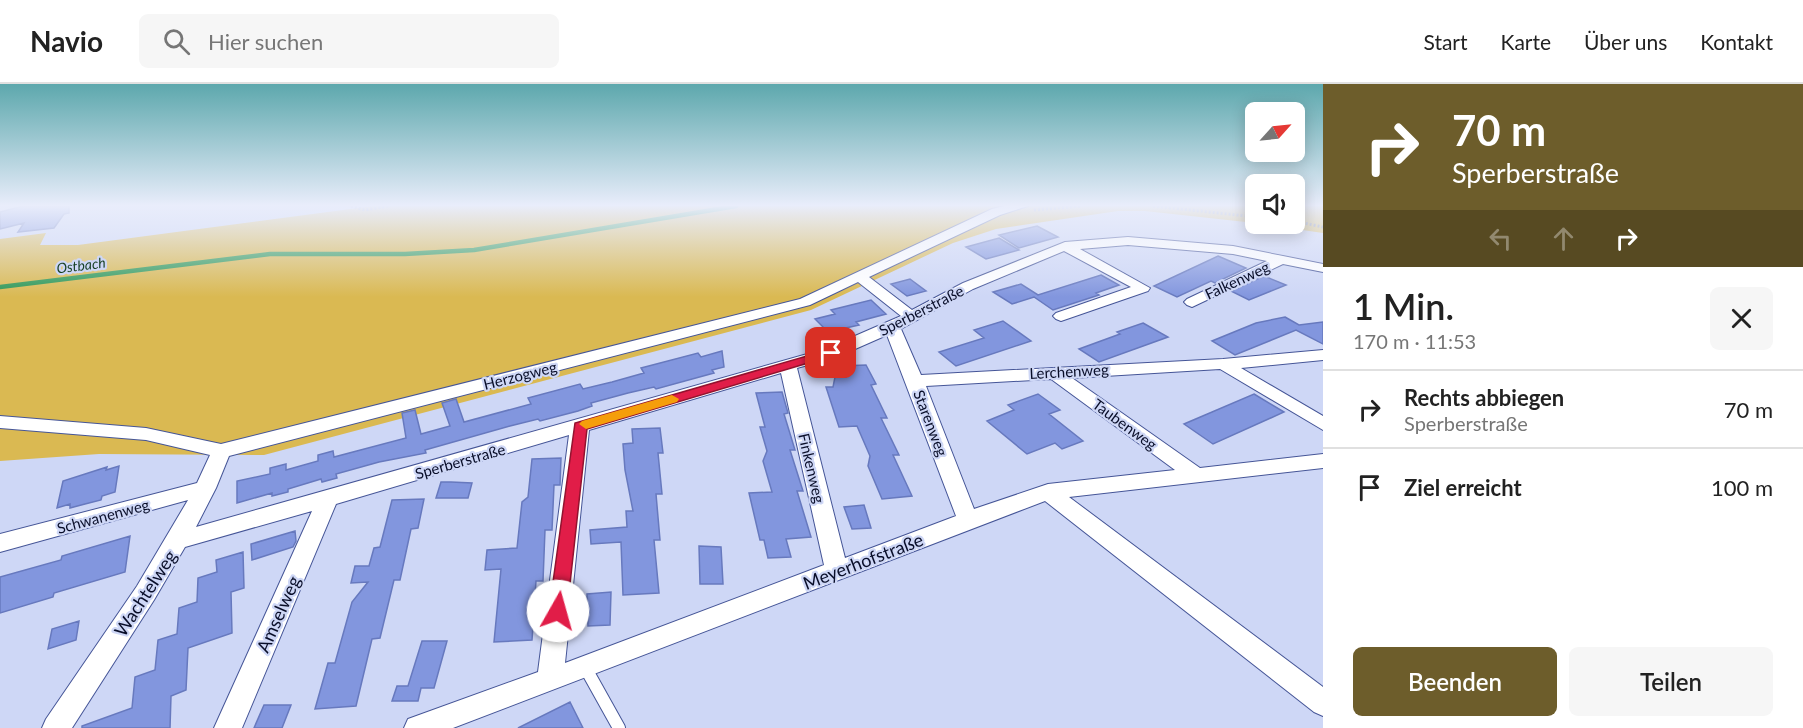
<!DOCTYPE html>
<html lang="de">
<head>
<meta charset="utf-8">
<style>
  body { margin:0; font-family:Lato,sans-serif; background:#f6f6f6; color:#222; height:100vh; display:flex; flex-direction:column; font-size:22px; white-space:nowrap }
  * { box-sizing:border-box; margin:0 }
  p { font-size:20px; color:#767676 }
  .icon { flex:none; width:33px; height:33px; fill:none; stroke:currentColor; stroke-width:2; stroke-linecap:round; stroke-linejoin:round }
  .map { position:relative; flex:1; overflow:hidden }
  .side { display:flex; flex-direction:column; background:#fff; width:480px }
  .side>* { flex:none }
  .hud { background:#6d5d2b; color:#fff; overflow:hidden }
  .needle { width:39px; rotate:63deg }
  .fabs { position:absolute; left:1245px; top:18px; display:grid; gap:12px }
  .fabs a { display:grid; place-items:center; width:60px; height:60px; border-radius:9px; background:#fff; box-shadow:0 3px 15px #0003; font-size:30px }
  .pin { position:absolute; display:grid; place-items:center; width:51px; height:51px; color:#fff; margin:-26px; border-radius:12px; box-shadow:0 3px 9px #0006 }
  .me { position:absolute; width:66px; margin:-33px; rotate:7deg; stroke-linejoin:round; filter:drop-shadow(0 0 4px #0008) }
  .turn { display:flex; align-items:center; gap:21px; height:126px; padding:0 30px; font-size:27px }
  .turn .icon { width:78px; height:78px; stroke-width:2.5 }
  .turn b { display:block; font-size:42px; line-height:51px }
  .lanes { display:flex; align-items:center; height:57px; padding:0 30px; background:#0003; justify-content:center; gap:30px; direction:ltr }
  .lanes .off { opacity:.35 }
  .round { display:grid; place-items:center; flex:none; width:63px; height:63px; border-radius:9px; background:#f6f6f6 }
  .headline { display:flex; align-items:center; justify-content:space-between; height:102px; padding:0 30px }
  h1 { font-size:36px; font-weight:600; line-height:45px }
  .cta { display:flex; gap:12px; margin-top:auto; padding:12px 30px }
  .cta a { flex:1; height:69px; border-radius:9px; background:#6d5d2b; color:#fff; font-size:24px; font-weight:600; line-height:69px; text-align:center }
  .cta a+a { background:#f6f6f6; color:#222 }
  ul { padding:0; list-style:none }
  li { display:flex; align-items:center; gap:18px; height:78px; padding:0 30px; border-top:2px solid #e0e0e0 }
  li div { flex:1 }
  li b { display:block; font-size:22px }
  li em { font-style:normal }
  header { display:flex; align-items:center; gap:36px; box-sizing:border-box; height:84px; padding:0 30px; background:#fff; border-bottom:2px solid #e0e0e0 }
  header strong { font-size:28px }
  nav { display:flex; gap:33px; margin-inline-start:auto; font-size:21px }
  .search { width:420px; height:54px; background:#f6f6f6; display:flex; align-items:center; gap:15px; box-sizing:border-box; padding:0 21px; border-radius:9px; color:#767676; font-size:22px }
  main { display:flex; flex:1; min-height:0 }
  .map>svg:first-child { display:block }
  .green { fill:#dab952 }
  .lines { fill:none; stroke-linecap:round; stroke-linejoin:round }
  .stream { stroke:#2d9754; stroke-width:4.5 }
  .building { fill:#8296de; stroke:#6779be; stroke-width:1.5 }
  .service-casing { stroke:#455597; stroke-width:14 }
  .minor-casing { stroke:#455597; stroke-width:2 }
  .path { stroke:#7f86a4; stroke-width:3; stroke-dasharray:2 2; stroke-linecap:butt }
  .service { stroke:#fff; stroke-width:12 }
  .minor { fill:#fff; fill-rule:evenodd }
  .route { fill:#e11d48; stroke:#92132f; stroke-width:1.5 }
  .slow { fill:#f59e0b }
  .labels { text-anchor:middle; dominant-baseline:central; stroke-width:4.5; stroke-linejoin:round; paint-order:stroke }
  .far-water-label { font-size:14px; font-style:italic; fill:#163f23; stroke:#ced7f6 }
  .street-label { font-size:15px; fill:#090e29; stroke:#ced7f6 }
  .near-street-label { font-size:18px; fill:#090e29; stroke:#ced7f6 }
</style>
</head>
<body>
<header>
<strong>Navio</strong>
<div class="search"><svg class="icon" aria-label="search" viewBox="0 0 24 24"><circle cx="10" cy="10" r="6"/><path d="M15 15l6 6"/></svg>Hier suchen</div>
<nav><a>Start</a><a>Karte</a><a>Über uns</a><a>Kontakt</a></nav>
</header>
<main>
<div class="map">
<svg width="1323" height="644" viewBox="0 0 1323 644">
  <rect width="100%" height="100%" fill="#ced7f6"/>
  <path class="green" d="M373 122H1256L1255 139 1145 127H1118L996 145 953 159 811 226 264 371 99 370 0 377V155L46 149 40 161H78Z
    M1295 122H1323V149L1261 140H1294Z"/>
  <g class="lines">
    <path class="stream" d="M0 203 270 170H405L474 166 736 122"/>
  </g>
  <path class="building" d="M23 122H69V129L64 130 54 144 18 148 24 139 0 145V128Z
    M1037 142 1058 153 1019 164 999 151Z
    M999 154 1019 166 986 175 966 163Z
    M1218 172 1246 184 1215 199 1211 197 1177 213 1154 202Z
    M1101 191 1119 201 1096 209 1099 211 1053 226 1034 213 1012 220 993 208 1021 200 1038 211Z
    M1264 192 1286 201 1249 216 1231 207Z
    M910 195 926 207 907 212 891 200Z
    M871 216 886 230 856 238 859 241 828 248 815 235 835 230 831 226Z
    M1285 233 1299 241 1323 238V260L1296 246 1235 271 1212 257 1256 239Z
    M1003 237 1031 257 956 282 939 268 984 254 974 246Z
    M1143 239 1168 253 1099 278 1079 265 1120 250 1117 248Z
    M722 267 724 283 712 286 714 289 656 305 654 303 628 309 591 319 592 322 578 327 540 337 538 335 510 342 425 366 426 369 379 378 336 390 337 394 322 398 321 395 288 405V408L272 412V409L237 419V397L270 390V384L286 380V386L318 377V371L333 367 334 373 406 354 402 329 415 326 421 350 450 342 442 319 456 315 464 338 531 320 528 314 580 300 583 305 612 298 644 289 641 284 698 269 701 273Z
    M866 281 876 300 871 301 887 334H881L899 371H893L912 412 882 415 868 382 870 372 857 342 839 343 826 303H833L835 293H846L841 282Z
    M782 308 788 329 784 330 795 366H790L803 407H797L811 453 786 455 791 473 768 474 764 456H760L749 409 772 408 763 377 767 367 760 343H765L756 309Z
    M1038 310 1060 326 1049 330 1083 357 1062 365 1055 359 1027 370 987 337 1014 326 1008 321Z
    M1254 310 1284 328 1213 360 1184 340Z
    M660 344 663 369H658L662 410H656L660 456H654L659 509 623 511 621 458 591 460 590 446 627 443 626 427H633L625 386 623 360 633 359 632 345Z
    M561 374 560 401H554L552 446H545L543 497H536L532 556 494 558 501 485 485 486 487 466 517 464 522 418 528 413 532 375Z
    M119 382 115 408 102 412 101 416 85 420 70 424V420L57 424 63 397 107 383 106 386Z
    M441 398H451L472 399 468 414H436Z
    M424 415 418 444 411 445 400 496H394L380 554 372 555 356 622 315 625 328 579H335L352 518 368 498 351 499 355 482H369L374 464 380 463 392 416Z
    M864 421 871 444 852 445 844 423Z
    M295 447 296 457 293 463 252 476 251 460Z
    M130 452 125 488 54 509 53 513 0 529V493L61 476 62 472Z
    M699 462 721 463 723 500H700Z
    M243 468 244 504 231 508 232 549 188 564 186 606 171 612 170 644H82V642L132 624 135 593 155 586 158 556 177 550 179 524 197 518 198 494 217 488 216 476Z
    M611 508 610 541 588 542 587 510Z
    M79 537 76 556 48 565 52 545Z
    M422 557H447L434 604H421L418 617H392L397 602H408Z
    M570 618 583 644H518Z
    M264 621H291L282 644H254Z"/>
  <g class="lines">
    <defs>
      <path id="service" d="M585 583 619 644"/>
      <path id="minor" d="M1004 122H1028L1000 131 869 193 912 226 963 199 1065 158 1128 153 1233 162 1323 180V188L1283 180 1192 223 1187 221 1184 218 1187 215 1267 177 1233 170 1128 161 1080 165 1150 204 1148 207 1061 237 1056 235 1053 232 1056 229 1131 203 1064 167 973 205 901 245 921 291 1223 275 1323 266V276L1241 284 1323 332V346L1220 285 1072 294 1200 384 1323 370V384L1069 413 1323 603V632L1314 628 1045 417 453 644H404L408 635 538 588 569 351 336 420 242 644H214L312 427 185 463 154 516 72 644H42L46 635 137 502 188 416 0 468V450L197 399 210 371 146 356 0 344V332L146 344 221 360 800 215 992 125ZM858 198 901 232 825 265 196 443 216 404 229 372 810 221ZM887 251 956 432 845 474 797 284 837 273ZM781 289 824 481 565 579 589 346ZM1051 295 1175 386 1048 400 974 425 926 302Z"/>
    </defs>
    <use href="#service" class="service-casing"/>
    <use href="#minor" class="minor-casing"/>
    <path class="path" d="M351 122 365 126 388 122
      M1153 122 1256 133
      M1034 126 1082 122
      M1294 137 1323 143"/>
    <use href="#service" class="service"/>
    <use href="#minor" class="minor"/>
  </g>
  <linearGradient id="sky" x2="0" y2="1"><stop stop-color="#5da8ad"/><stop offset="0.57" stop-color="#e9edfb"/><stop offset="1" stop-color="#e9edfb" stop-opacity="0"/></linearGradient>
  <rect width="1323" height="213" fill="url(#sky)"/>
  <path class="route" d="M831 265 837 269 835 271 587 345 567 527 565 532 558 535 552 532 549 527 575 339Z"/>
  <path class="slow" d="M672 311 679 315 677 318 586 345 579 340 582 337Z"/>
  <g class="labels">
    <g class="far-water-label">
      <text transform="translate(81 181) rotate(-7)">Ostbach</text>
    </g>
    <g class="street-label">
      <text transform="translate(1237 196) rotate(-25)">Falkenweg</text>
      <text transform="translate(921 226) rotate(-27)">Sperberstraße</text>
      <text transform="translate(1069 287) rotate(-3)">Lerchenweg</text>
      <text transform="translate(520 291) rotate(-14)">Herzogweg</text>
      <text transform="translate(931 339) rotate(69)">Starenweg</text>
      <text transform="translate(1125 340) rotate(36)">Taubenweg</text>
      <text transform="translate(460 377) rotate(-16)">Sperberstraße</text>
      <text transform="translate(812 384) rotate(77)">Finkenweg</text>
      <text transform="translate(103 432) rotate(-15)">Schwanenweg</text>
    </g>
    <g class="near-street-label">
      <text transform="translate(863 477) rotate(-21)">Meyerhofstraße</text>
      <text transform="translate(145 509) rotate(-57)">Wachtelweg</text>
      <text transform="translate(278 530) rotate(-66)">Amselweg</text>
    </g>
  </g>
</svg>
<div class="fabs">
<a><svg class="needle" viewBox="-14 -14 28 28"><path d="M0-13l5 13h-10z" fill="#e53935"/><path d="M0 13l5-13h-10z" fill="#767676"/></svg></a>
<a><svg class="icon" aria-label="sound" viewBox="0 0 24 24"><path d="M4 9h4l5-4v14l-5-4H4zM17 9q2 3 0 6"/></svg></a>
</div>
<div class="pin" style="left:831px;top:269px;background:#d93025"><svg class="icon" aria-label="arrive" viewBox="0 0 24 24"><path d="M6 21V4h12l-3 4 3 4H6"/></svg></div>
<svg class="me" style="left:558px;top:527px" viewBox="-20 -20 40 40"><circle r="19" fill="#fff"/><path d="M0-13L10 11 0 6-10 11z" fill="#e11d48"/></svg>
</div>
<section class="side">
<div class="hud">
<div class="turn"><svg class="icon" aria-label="right" viewBox="0 0 24 24"><path d="M7 20v-9h11M14 6l5 5-5 5"/></svg><div><b>70 m</b>Sperberstraße</div></div>
<div class="lanes"><svg class="icon off" aria-label="left" viewBox="0 0 24 24"><path d="M17 20v-9H6M10 6l-5 5 5 5"/></svg><svg class="icon off" aria-label="ahead" viewBox="0 0 24 24"><path d="M12 20V5M6 11l6-6 6 6"/></svg><svg class="icon" aria-label="right" viewBox="0 0 24 24"><path d="M7 20v-9h11M14 6l5 5-5 5"/></svg></div>
</div>
<div class="headline"><div><h1>1 Min.</h1><p>170 m · 11:53</p></div><a class="round"><svg class="icon" aria-label="close" viewBox="0 0 24 24"><path d="M6 6l12 12M18 6L6 18"/></svg></a></div>
<ul>
<li><svg class="icon" aria-label="right" viewBox="0 0 24 24"><path d="M7 20v-9h11M14 6l5 5-5 5"/></svg><div><b>Rechts abbiegen</b><p>Sperberstraße</p></div><em>70 m</em></li>
<li><svg class="icon" aria-label="arrive" viewBox="0 0 24 24"><path d="M6 21V4h12l-3 4 3 4H6"/></svg><div><b>Ziel erreicht</b></div><em>100 m</em></li>
</ul>
<div class="cta"><a>Beenden</a><a>Teilen</a></div>
</section>
</main>
</body>
</html>
